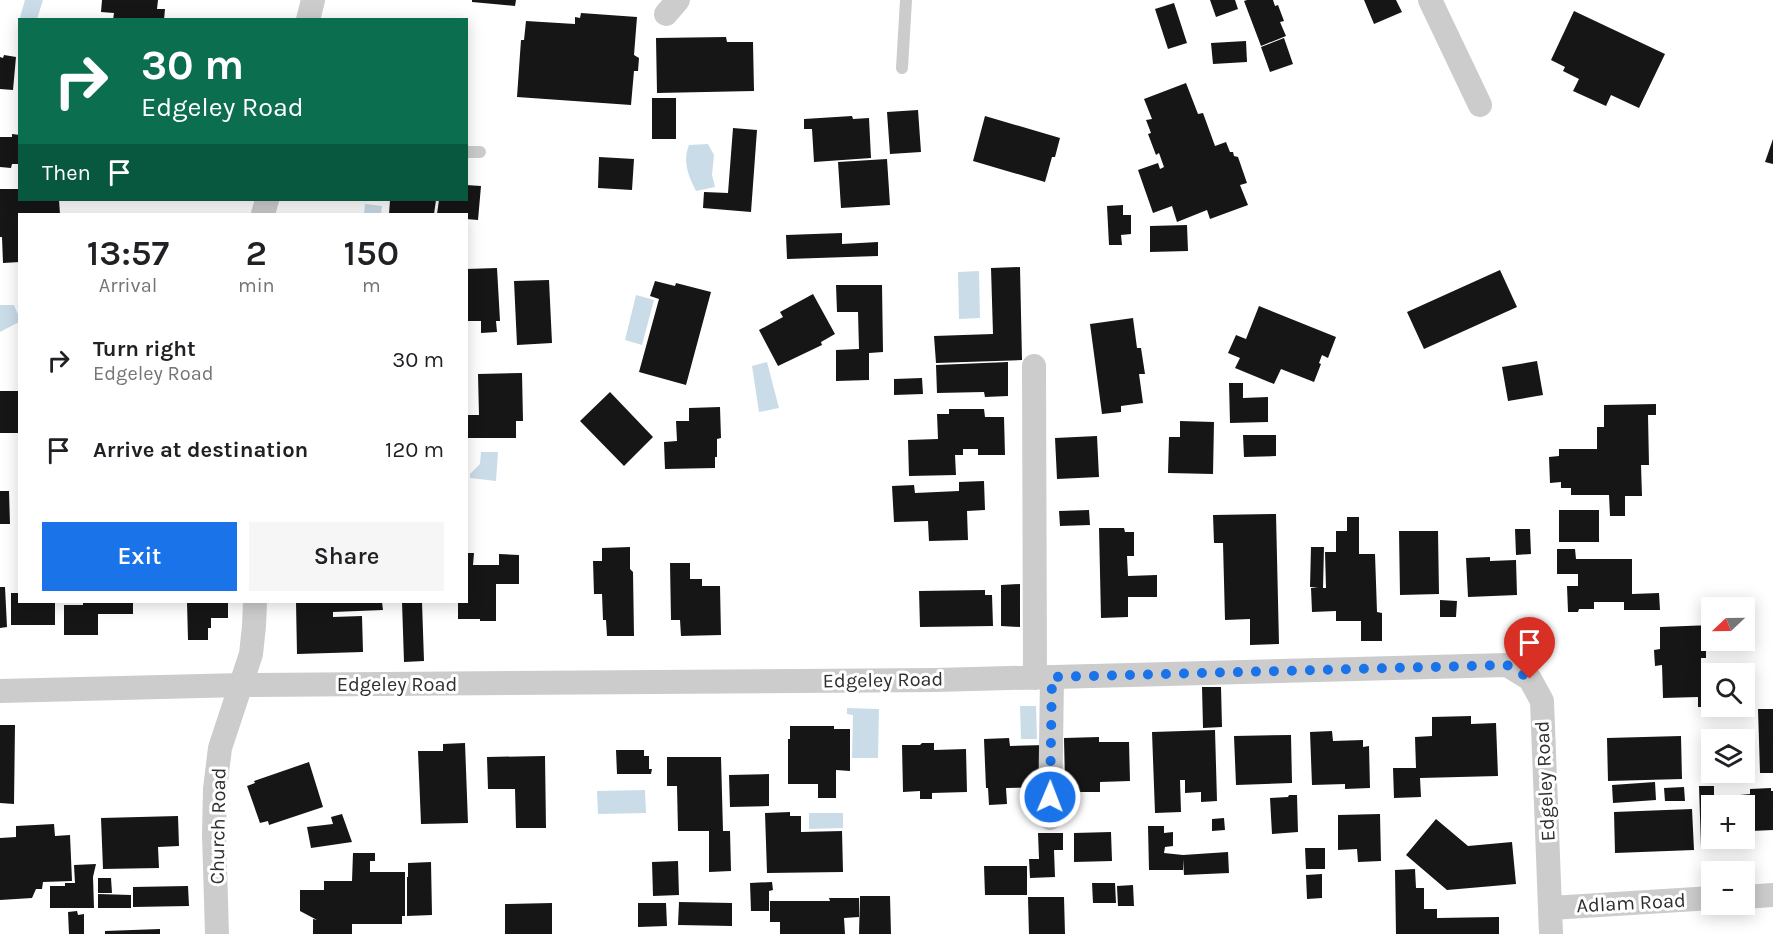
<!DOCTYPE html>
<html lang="en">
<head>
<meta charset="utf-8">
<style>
  body { margin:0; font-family:Karla,sans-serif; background:#f6f6f6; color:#202124; height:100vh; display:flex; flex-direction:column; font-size:22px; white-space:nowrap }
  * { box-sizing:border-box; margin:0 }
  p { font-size:20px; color:#757577 }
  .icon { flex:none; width:33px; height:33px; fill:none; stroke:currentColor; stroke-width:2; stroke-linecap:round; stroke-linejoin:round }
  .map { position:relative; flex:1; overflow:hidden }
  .drawer { position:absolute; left:18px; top:213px; width:450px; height:390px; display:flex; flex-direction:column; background:#fff; border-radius:0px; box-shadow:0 3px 15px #0003 }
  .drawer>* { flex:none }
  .hud { position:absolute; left:18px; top:18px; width:450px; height:183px; border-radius:0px; box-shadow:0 3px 15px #0003; background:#0b6e4f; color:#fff; overflow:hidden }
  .needle { width:39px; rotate:248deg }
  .fabs { position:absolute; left:1701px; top:597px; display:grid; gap:12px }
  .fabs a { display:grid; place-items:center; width:54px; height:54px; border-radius:0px; background:#fff; box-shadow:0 3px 15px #0003; font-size:30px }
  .pin { position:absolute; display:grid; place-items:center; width:51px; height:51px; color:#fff; margin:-62px -26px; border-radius:50% 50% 50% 0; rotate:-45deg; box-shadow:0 0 6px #0007 }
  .pin .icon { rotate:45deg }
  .me { position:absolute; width:66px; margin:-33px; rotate:1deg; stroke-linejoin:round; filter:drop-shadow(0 0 4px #0008) }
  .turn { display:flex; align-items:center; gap:21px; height:126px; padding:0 24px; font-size:27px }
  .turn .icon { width:78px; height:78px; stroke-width:2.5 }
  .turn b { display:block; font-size:42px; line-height:51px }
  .then { display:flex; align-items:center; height:57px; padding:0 24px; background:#0003; gap:12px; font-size:22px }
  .eta { display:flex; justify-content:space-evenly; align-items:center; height:102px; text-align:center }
  .eta b { font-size:36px; font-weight:600; line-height:42px }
  .action { display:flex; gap:12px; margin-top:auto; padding:12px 24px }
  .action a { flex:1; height:69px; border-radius:0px; background:#1a73e8; color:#fff; font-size:24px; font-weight:600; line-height:69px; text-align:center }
  .action a+a { background:#f6f6f6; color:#202124 }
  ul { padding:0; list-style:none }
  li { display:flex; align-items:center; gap:18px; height:90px; padding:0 24px }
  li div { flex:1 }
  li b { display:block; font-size:22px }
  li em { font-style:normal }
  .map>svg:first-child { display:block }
  .water { fill:#cbdce9 }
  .building { fill:#161616 }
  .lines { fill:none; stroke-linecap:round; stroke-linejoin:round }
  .lane { stroke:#ccc; stroke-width:12 }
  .street { stroke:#ccc; stroke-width:24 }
  .route { stroke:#1a73e8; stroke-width:10; stroke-dasharray:0 18 }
  .labels { text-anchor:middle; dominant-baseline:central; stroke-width:6; stroke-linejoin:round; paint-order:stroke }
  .street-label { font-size:20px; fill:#2f2f2f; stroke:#fff }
</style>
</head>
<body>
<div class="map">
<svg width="1773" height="934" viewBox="0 0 1773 934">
  <rect width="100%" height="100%" fill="#fff"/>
  <path class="water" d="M25 0H43L37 19 20 20 19 25 18 24Z
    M708 144 714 155 712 175 715 187 696 191C689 177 682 162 689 145Z
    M365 204 382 206 381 214H364Z
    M979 271 980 318 959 319 958 272Z
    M636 295 654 300 642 345 625 340Z
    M0 305H14L19 317V322L0 332Z
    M767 362 779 408 759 412 752 366Z
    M481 452H498L496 481 470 478V474L480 464Z
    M1020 706H1036L1037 739H1021Z
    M847 708 879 709 878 758H852L853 715 847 714Z
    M645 790 646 813 598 814 597 791Z
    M809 813H843V828L809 829Z"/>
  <path class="building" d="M102 0H158L157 9H165L164 20H113L114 13 101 12Z
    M472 0H516L515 6 472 2Z
    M1210 0H1235L1238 9 1216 17Z
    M1247 0H1273L1275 6 1278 5 1284 21 1280 22 1286 36 1261 46 1244 1Z
    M1364 0H1396L1402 12 1374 24Z
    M1174 3 1187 43 1168 49 1155 9Z
    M1574 11 1665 54 1639 108 1611 95 1606 106 1573 91 1579 79 1563 71 1565 67 1551 60Z
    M581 13 637 17 634 55 639 58 638 71H634L631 105 517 97 521 40H524L526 21 575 24V17L580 18Z
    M726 37 727 42H753L754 91 657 93 656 38Z
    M1284 38 1293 64 1270 72 1261 47Z
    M1246 41 1247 62 1213 64 1211 43Z
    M4 55 16 57 13 90 0 89V57L3 58Z
    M1186 83 1198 114 1203 113 1215 146 1226 142 1230 152H1233L1234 156 1238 157 1247 183 1240 185 1248 205 1210 219 1207 210 1177 222 1172 206 1153 213 1138 170 1158 163 1160 169 1164 167 1159 153 1156 155 1148 134 1151 133 1146 120 1152 119 1144 99Z
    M652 98H676V139H652Z
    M918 110 921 152 890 154 887 112Z
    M852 116 853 119 869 118 871 158 814 162 812 129H804V119Z
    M985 116 1060 138 1055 157H1052L1045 182 973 161Z
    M733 128 757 130 751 212 703 208 704 192 728 193Z
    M12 134 20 135V164H12L11 168 0 167V137H12Z
    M1773 139V164L1765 162Z
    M599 157 634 159 632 190 598 188Z
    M887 159 890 205 841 208 838 162Z
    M466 185 481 186 478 220 466 219V214H437L439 200H466Z
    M0 189H20V200H59L60 214H20V262L3 263 2 237H0Z
    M390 200H436L434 214H389Z
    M1123 205V215H1131V234L1121 235 1122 245H1109L1107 206Z
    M1187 225 1188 251 1150 252V226Z
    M842 233V244L878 242V256L787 259 786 235Z
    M1020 267 1022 360 936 363 934 336 993 334 991 268Z
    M497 268 500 321H496L497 332 481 333V321H466V269Z
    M1500 270 1517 307 1424 349 1407 312Z
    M549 280 552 343 517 345 514 281Z
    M655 281 675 286 676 283 711 292 686 385 639 372 659 299 650 296Z
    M836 285H882L883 352 869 353V380L836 381V350L859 349 858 312H837Z
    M813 294 835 334 821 342 822 345 778 366 759 330 783 317 780 312Z
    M1259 306 1336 337 1328 358 1322 355 1319 363 1321 364 1314 382 1281 369 1274 384 1235 368 1240 358 1228 353 1236 335 1246 339Z
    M1133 318 1137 348H1141L1145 374H1139L1143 403 1121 406V412L1102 414 1090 324Z
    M1537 361 1543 395 1508 401 1502 367Z
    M1008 362V396L985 397 984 392 937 393 936 365Z
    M522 373 523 421H516V438H466V415H479L478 374Z
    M922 378 923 394 894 395V379Z
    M1229 383H1243V398L1268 397V422L1230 423Z
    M0 391H20V433H0Z
    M610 392 653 437 624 466 580 421Z
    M1656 404V415H1648L1649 465H1641L1642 496H1625V516H1610L1609 495H1571V488H1561V482L1550 483 1549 457 1559 456V449H1597V427H1604V405Z
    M720 407 721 438 717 439V457H715V468L665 469 664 442 677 441 676 421H689V408Z
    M949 409H984L985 417H1004L1005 455H978V449H963V455H955L956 475 909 476 908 440 938 439 937 414H949Z
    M1180 421 1214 422 1213 474 1168 473 1169 437H1180Z
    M1243 435H1276V456L1244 457Z
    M1097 436 1099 477 1057 479 1055 438Z
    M984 481 985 510 967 511 968 540 929 541 928 521 894 522 892 486 914 485 915 493 959 491V482Z
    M0 491H9L10 524H0Z
    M1089 510 1090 525 1060 526 1059 511Z
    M1559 510H1599V542H1559Z
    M1276 514 1279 644 1250 645V619L1225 620 1223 543H1214L1213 515Z
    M1347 517H1359V554H1375L1377 612 1382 613V641H1361V621H1336V611L1312 612 1311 588 1318 587H1310L1311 547H1324L1323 588H1326L1325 552H1336V531H1347Z
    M1099 528H1124L1125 532H1134V556H1127L1128 576 1157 575V597H1128V617L1101 618Z
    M1515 529H1530L1531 554 1516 555Z
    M1399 531H1438L1439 594 1400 595Z
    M630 547V569L633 572 634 636H607L606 620H603L602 594H594L593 561H602V548Z
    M1557 549H1575L1576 559H1632V594L1659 593 1660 610H1624V602H1594V609H1579L1578 612H1568L1567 586H1578V574H1557Z
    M466 553H474L473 565H499V554L519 555V584H496V621H480V619H458V602H466Z
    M1490 557V561L1516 560 1517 595 1468 597 1466 558Z
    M670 563H690V579H702V586H720L721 635 681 636 680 620H671Z
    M1020 584V627L1001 626V585Z
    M0 587H5L7 627 0 628Z
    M985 590V595H992L993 626 920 627 919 591Z
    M11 593H20V602H55V625H11Z
    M1440 600 1457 601 1456 617H1440Z
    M83 602H133V614H98V635H64V605H83Z
    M187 602H228V618H211V628H208V640H188Z
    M296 602H382L383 610 333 612V617L362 616 363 652 297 654Z
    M402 602H422L424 661 404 662Z
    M1712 625 1713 645H1706V658H1701V666H1707L1708 689H1712V707H1698V697L1663 698 1662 665 1655 666 1654 650 1660 649V627Z
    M1202 687H1221L1222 727 1203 728Z
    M1758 709H1773V773H1760Z
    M1471 716V724L1496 723 1498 776 1420 778 1421 797 1394 798 1393 768H1416L1415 737 1432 736V717Z
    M0 725H15L14 804 0 803Z
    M790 726H834V729H850V771L836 770V798H818V784H788V739H790Z
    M1215 730 1217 801 1201 802V792L1185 793V780H1180L1181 812 1155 813 1152 732Z
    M1332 731 1333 741 1363 740V747L1369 746 1370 788 1345 789V784L1312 785 1310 732Z
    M1291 735 1292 783 1236 785 1234 736Z
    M1681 736 1682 779 1608 781 1607 738Z
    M1099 737V742H1129L1130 781 1100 782V792H1068L1067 783H1065L1064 738Z
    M1009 738 1010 746 1046 745 1047 787 1006 788 1007 804 989 805 988 788H986L984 739Z
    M465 743 468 823 421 824 418 751H443V744Z
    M922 743H934V750L966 749 967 792 932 793V799H920V791L903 792 902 745H920Z
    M616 750H644V756H649V769H652L651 774H617Z
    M545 756 546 828H516L515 789H488L487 757Z
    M667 757H721L723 831H730L731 871 709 872V831H678L677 786H667Z
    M309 762 323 807 269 825 268 821 260 823 247 786 255 783 254 781Z
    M769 774V806L730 807 729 775Z
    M1655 782 1656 800 1613 803 1612 785Z
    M1699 786H1714V806H1712V838H1716V847H1701Z
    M1684 787 1685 801H1665L1664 788Z
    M1771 788V791H1773V830L1751 831V841H1742V838H1744V806H1741L1740 795 1750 794V789Z
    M1289 795H1297L1298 832 1272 834 1270 798 1288 797Z
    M1692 809 1694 850 1615 853 1614 812Z
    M790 812V816H801V832L842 831 843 872 767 873 765 813Z
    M342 814 352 842 311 848 307 827 333 824 331 817Z
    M1380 814 1381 861 1358 862 1357 849 1338 850V815Z
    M178 816 179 846 158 847 159 868 103 869 101 818Z
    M1224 818 1225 830 1212 831V819Z
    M1436 819 1468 846 1512 842 1516 884 1447 890 1406 855Z
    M54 824 55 836 70 835 72 881 43 882 42 889H36L32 898 0 900V838L16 837V826Z
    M1148 826H1164V833L1173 832V846L1165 847 1164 853 1183 855 1228 852 1229 873 1184 875 1183 859V870H1149Z
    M1111 832 1112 861 1074 862V833Z
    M1038 833H1063V850H1054L1055 877 1030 878 1029 859H1039Z
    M1305 848H1325V869H1306Z
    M353 853H375V861H370V872H405V916H402V924H352V934H313V919L317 920 300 911V890H324V881H352Z
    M678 861 679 895 653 896 652 862Z
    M431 862 432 915 407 916V877H408V863Z
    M96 864 93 877 94 908H50V886H65V883H75L74 865Z
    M984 866H1027V895H985Z
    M1415 869 1416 888H1424V909H1437V918L1499 917V934H1396L1395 870Z
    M1322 874V898L1307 899 1306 875Z
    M98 878H111L112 893H98Z
    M772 882 773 890 769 891V911H751L750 883Z
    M1092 883H1115L1116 903H1093Z
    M1133 885 1134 906H1118L1117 886Z
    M188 886 189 906 133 907V887Z
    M98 894 131 895V908H98Z
    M860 896H890L891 934H859Z
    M1028 897H1064L1065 934H1029Z
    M829 898H859V917L844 918 845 934H780V922H770V901H830Z
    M679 902 732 903V926L678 925Z
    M552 903V934H505V904Z
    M638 903H666L667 926 638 927Z
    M77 911 78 915 84 914V934H69L68 912Z
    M160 929V934H105V931Z"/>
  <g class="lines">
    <path class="lane" d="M902 68 906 0
      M466 152H480"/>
    <path class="street" d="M1430 0 1480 105
      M666 14 678 0
      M308 20 313 0
      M263 214 267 200
      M1034 366 1035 678
      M0 691 242 685 936 680 1507 665 1530 679 1542 701 1551 934
      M1050 818 1052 677
      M1744 897 1773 895
      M1551 908 1712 898
      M217 934 214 834 215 789 220 748 251 654 254 626 255 602"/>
  </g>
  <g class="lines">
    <path class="route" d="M1050 797 1052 677 1507 665 1530 679"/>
  </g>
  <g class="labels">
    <g class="street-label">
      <text transform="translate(883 680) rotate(-1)">Edgeley Road</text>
      <text x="397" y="684">Edgeley Road</text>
      <text transform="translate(1545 781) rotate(-93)">Edgeley Road</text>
      <text transform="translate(218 826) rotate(-89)">Church Road</text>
      <text transform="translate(1631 903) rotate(-3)">Adlam Road</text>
    </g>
  </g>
</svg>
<div class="fabs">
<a><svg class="needle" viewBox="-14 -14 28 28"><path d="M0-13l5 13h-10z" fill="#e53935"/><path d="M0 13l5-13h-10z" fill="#757577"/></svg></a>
<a><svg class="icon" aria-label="search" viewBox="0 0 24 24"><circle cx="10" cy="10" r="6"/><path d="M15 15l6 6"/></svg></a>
<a><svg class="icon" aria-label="layers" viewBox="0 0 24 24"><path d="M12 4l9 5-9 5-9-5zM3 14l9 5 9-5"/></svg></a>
<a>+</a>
<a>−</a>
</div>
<div class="pin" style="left:1530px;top:679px;background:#d93025"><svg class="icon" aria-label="arrive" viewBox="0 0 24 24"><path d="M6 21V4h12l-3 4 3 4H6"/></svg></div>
<svg class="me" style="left:1050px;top:797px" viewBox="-20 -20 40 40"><circle r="17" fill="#1a73e8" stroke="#fff" stroke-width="3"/><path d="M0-11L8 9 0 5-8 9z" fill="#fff"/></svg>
<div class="hud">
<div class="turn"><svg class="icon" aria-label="right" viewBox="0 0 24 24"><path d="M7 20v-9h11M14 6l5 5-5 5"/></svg><div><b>30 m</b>Edgeley Road</div></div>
<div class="then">Then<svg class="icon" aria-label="arrive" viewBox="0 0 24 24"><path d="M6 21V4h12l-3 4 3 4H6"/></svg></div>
</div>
<section class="drawer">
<div class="eta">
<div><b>13:57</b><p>Arrival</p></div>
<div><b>2</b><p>min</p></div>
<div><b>150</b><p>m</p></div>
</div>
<ul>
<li><svg class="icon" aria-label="right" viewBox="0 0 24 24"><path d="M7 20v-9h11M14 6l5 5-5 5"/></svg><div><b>Turn right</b><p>Edgeley Road</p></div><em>30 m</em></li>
<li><svg class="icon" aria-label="arrive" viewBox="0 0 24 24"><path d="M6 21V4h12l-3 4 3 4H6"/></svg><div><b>Arrive at destination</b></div><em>120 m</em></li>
</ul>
<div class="action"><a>Exit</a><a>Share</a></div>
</section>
</div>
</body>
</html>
